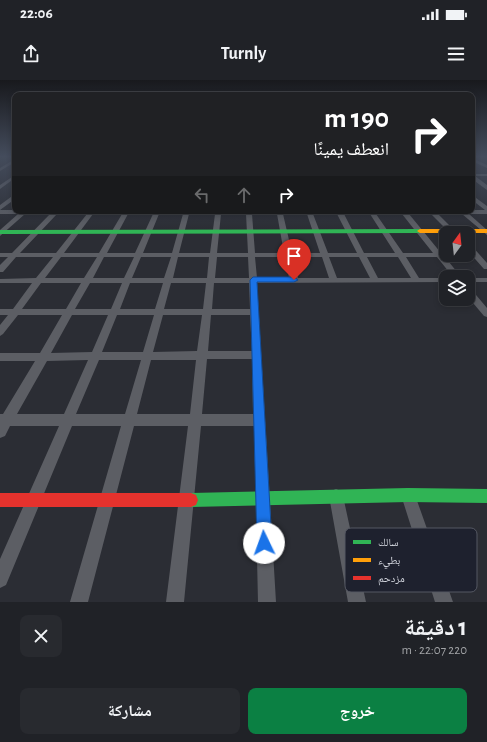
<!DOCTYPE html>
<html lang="ar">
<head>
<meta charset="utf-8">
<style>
  body { margin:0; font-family:"Alegreya Sans","Noto Naskh Arabic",sans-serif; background:#282a2f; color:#f1f3f6; direction:rtl; height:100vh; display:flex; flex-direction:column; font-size:15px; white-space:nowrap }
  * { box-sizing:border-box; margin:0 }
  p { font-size:13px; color:#a2a4a7 }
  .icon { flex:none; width:22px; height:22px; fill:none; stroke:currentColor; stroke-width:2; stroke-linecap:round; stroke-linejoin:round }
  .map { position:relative; height:522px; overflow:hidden; direction:ltr }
  .drawer { display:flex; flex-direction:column; background:#202227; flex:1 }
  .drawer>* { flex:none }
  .hud { position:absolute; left:12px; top:12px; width:463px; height:122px; border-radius:8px; box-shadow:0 2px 6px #0003,0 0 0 1px #3d3f44; direction:rtl; background:#202124; color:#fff; overflow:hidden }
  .needle { width:26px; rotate:15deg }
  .fabs { position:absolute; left:439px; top:146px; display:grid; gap:8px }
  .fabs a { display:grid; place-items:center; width:36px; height:36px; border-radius:8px; background:#202227; box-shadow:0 2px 6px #0003,0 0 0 1px #3d3f44; font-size:20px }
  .pin { position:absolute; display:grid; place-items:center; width:34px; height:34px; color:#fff; margin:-41px -17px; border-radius:50% 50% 50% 0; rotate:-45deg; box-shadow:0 0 4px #0007 }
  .pin .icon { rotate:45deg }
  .me { position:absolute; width:44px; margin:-22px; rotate:357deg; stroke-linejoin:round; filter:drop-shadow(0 0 3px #0008) }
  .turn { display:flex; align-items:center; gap:14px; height:84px; padding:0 20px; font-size:18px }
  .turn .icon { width:52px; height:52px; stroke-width:2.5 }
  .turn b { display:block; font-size:28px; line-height:34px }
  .lanes { display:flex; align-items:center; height:38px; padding:0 20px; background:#0003; justify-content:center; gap:20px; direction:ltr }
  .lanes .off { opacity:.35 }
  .round { display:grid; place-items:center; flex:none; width:42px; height:42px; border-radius:8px; background:#282a2f }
  .overview { display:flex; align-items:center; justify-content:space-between; height:68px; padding:0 20px }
  h1 { font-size:24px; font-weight:700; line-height:30px }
  .primary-button { display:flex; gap:8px; margin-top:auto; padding:8px 20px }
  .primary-button a { flex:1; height:46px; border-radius:8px; background:#0b8043; color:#fff; font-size:16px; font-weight:700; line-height:46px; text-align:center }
  .primary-button a+a { background:#282a2f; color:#f1f3f6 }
  .status { display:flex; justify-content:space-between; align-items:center; height:28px; padding:0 20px; background:#202227; direction:ltr }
  .status svg { height:11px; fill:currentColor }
  header { display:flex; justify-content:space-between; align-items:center; height:52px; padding:0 20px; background:#202227; font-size:18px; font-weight:700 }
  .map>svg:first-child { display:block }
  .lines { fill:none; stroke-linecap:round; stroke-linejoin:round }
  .street { fill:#5c5e64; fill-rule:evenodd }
  .fast { fill:#30b455; fill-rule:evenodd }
  .slow { fill:#ff9f0a; fill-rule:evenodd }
  .jam { fill:#e5322d; fill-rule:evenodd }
  .route { fill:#1a73e8; stroke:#114b97 }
  .key { fill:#1e212e; stroke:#555863; stroke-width:1 }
  .key-label { font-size:11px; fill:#d5d8e0 }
</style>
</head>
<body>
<div class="status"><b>22:06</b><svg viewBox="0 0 49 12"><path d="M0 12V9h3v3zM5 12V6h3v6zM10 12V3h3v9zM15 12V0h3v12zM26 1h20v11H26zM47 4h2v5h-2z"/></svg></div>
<header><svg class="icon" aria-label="menu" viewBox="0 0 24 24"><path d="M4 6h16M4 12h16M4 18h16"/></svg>Turnly<svg class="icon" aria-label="share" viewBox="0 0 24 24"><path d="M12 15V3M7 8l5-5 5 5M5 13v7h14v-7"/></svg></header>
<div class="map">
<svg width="487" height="522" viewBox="0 0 487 522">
  <rect width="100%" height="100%" fill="#2b2d34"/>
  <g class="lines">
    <path class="street" d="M472 78 487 85V88L472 81Z
      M15 79V82L0 91V88Z
      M472 94H487V96H475L487 105V110L472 99Z
      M15 95V98L0 109V105Z
      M15 114V119L0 130V125Z
      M472 115 487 126V134H469L487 150V155L462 134H438L457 153H450L431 134H409L441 173 450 175 445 177 461 197H453L437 177H406L419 198H446V202L257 203 276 522H258L254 346H201L184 522H166L188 346H134L88 522H70L121 346H72L6 505 0 508V479L59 346H10L5 356 0 358V334H3L35 281H0V273H40L62 235H18L3 254 0 256V245L8 235H0V229H13L32 203H0V199L36 198 53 177H16L3 192H0V185L8 177H0V173H12L50 134H25L0 156V150L18 134H0V130H485L472 120ZM57 134H87L56 173H20ZM93 134H122L99 173H64ZM128 134H153L135 173H107ZM159 134H183L172 173H143ZM189 134H215L210 173H179ZM221 134H246L248 173H217ZM252 134H277L284 173H255ZM283 134H307L320 173H292ZM313 134H337L357 173H328ZM344 134H370L395 173H364ZM376 134H402L433 173H403ZM61 177H97L84 198H45ZM104 177H134L124 198H93ZM141 177H171L164 198H132ZM178 177H209L207 198H173ZM217 177H248L249 198H215ZM255 177H285L289 198H257ZM293 177H322L329 198H298ZM329 177H359L370 198H337ZM367 177H398L411 198H378ZM41 203H81L66 229H22ZM90 203H122L111 229H75ZM130 203H163L155 229H120ZM171 203H206L203 229H164ZM214 203H249L250 229H212ZM72 235H108L92 272 51 273ZM117 235H154L143 272H102ZM163 235H202L197 271 153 272ZM211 235H250L252 271H208ZM207 279H252L253 334H202ZM88 280 64 334H17L47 281ZM99 280H141L125 334H76ZM151 280H196L190 334H137Z
      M468 165H471L487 183V189H484L468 171Z
      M468 198H487V202H468Z
      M468 208 471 209 487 228V237L484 236 468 217Z
      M408 408 413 410 415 415 453 522H435L401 415 403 410Z
      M336 409 341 411 343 416 366 522H348L329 416 331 411Z"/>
    <path class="fast" d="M0 150 420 149 423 151 420 153 0 154Z
      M408 408 487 409V423L408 422 191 427 186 425 184 420 186 415 191 413Z"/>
    <path class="slow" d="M487 149V153H420L417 151 420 149Z"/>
    <path class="jam" d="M0 413H191L196 415 198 420 196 425 191 427H0Z"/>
  </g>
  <linearGradient id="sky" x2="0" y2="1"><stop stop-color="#18191d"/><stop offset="0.51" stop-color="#444c5c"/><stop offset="1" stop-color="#444c5c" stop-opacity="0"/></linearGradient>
  <rect width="487" height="150" fill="url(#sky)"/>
  <path class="route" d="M253 197H294L298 200 294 202H257L272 463 269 468 264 470 259 468 257 463 250 200Z"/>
  <rect x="345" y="448" width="132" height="64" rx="6" class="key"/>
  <rect x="353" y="460" width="18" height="4" fill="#30b455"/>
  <rect x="353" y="478" width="18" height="4" fill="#ff9f0a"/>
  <rect x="353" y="496" width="18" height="4" fill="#e5322d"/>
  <g class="key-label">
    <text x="378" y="466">سالك</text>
    <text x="378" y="484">بطيء</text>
    <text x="378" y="502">مزدحم</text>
  </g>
</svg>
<div class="fabs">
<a><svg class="needle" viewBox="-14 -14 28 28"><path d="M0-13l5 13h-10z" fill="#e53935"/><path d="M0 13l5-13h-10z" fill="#a2a4a7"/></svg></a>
<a><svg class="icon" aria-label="layers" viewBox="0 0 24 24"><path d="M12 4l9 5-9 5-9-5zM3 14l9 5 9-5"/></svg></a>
</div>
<div class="pin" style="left:294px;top:200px;background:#d93025"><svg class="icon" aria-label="arrive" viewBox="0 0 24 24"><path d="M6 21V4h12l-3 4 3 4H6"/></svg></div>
<svg class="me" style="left:264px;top:463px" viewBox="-20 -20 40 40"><circle r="19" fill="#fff"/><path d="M0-13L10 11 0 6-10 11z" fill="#1a73e8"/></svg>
<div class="hud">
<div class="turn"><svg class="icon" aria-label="right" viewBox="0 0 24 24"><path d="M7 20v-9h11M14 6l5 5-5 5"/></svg><div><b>190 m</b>انعطف يمينًا</div></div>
<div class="lanes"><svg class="icon off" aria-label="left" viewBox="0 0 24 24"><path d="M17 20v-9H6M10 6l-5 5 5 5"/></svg><svg class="icon off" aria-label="ahead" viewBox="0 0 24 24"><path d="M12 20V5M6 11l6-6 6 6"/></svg><svg class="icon" aria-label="right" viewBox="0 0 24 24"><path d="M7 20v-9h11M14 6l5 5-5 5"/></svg></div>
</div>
</div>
<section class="drawer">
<div class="overview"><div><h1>1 دقيقة</h1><p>220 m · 22:07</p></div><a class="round"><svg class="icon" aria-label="close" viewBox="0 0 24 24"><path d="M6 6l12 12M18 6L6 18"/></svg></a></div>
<div class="primary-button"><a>خروج</a><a>مشاركة</a></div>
</section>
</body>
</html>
